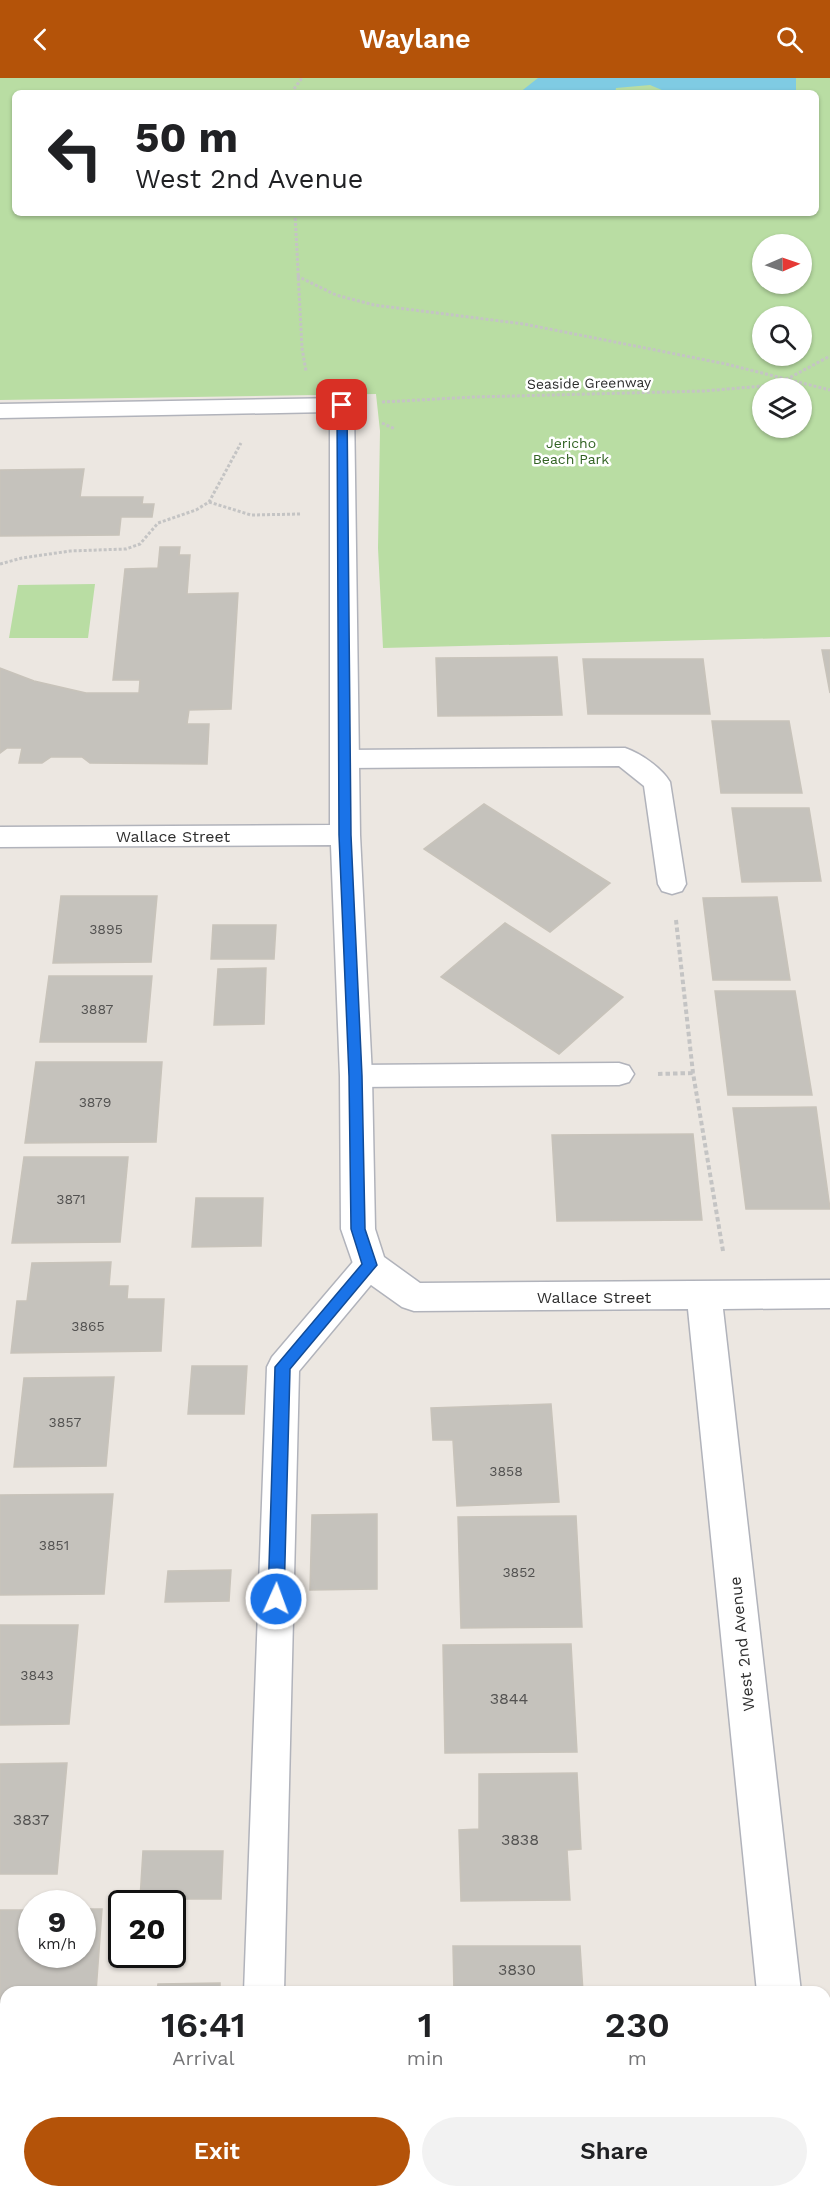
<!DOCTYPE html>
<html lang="en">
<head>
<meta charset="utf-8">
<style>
  body { margin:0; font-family:"Work Sans",sans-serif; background:#f2f2f2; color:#202124; height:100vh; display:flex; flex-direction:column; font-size:22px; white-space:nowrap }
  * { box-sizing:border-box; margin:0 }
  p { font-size:20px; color:#757577 }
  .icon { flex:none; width:33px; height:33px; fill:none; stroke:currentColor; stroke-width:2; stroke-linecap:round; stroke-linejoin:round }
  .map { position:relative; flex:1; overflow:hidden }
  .drawer { position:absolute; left:0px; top:1908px; width:831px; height:212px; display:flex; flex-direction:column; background:#fff; border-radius:18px 18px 0 0; box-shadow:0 2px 4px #0004 }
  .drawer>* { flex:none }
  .top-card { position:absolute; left:12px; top:12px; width:807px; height:126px; border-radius:9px; box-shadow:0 2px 4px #0004; background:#fff; color:#202124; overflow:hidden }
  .needle { width:39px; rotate:88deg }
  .buttons { position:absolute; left:752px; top:156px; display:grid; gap:12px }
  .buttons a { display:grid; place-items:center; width:60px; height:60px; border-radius:50%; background:#fff; box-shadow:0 2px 4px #0004; font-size:30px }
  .speed { position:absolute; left:18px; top:1812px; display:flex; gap:12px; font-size:30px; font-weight:700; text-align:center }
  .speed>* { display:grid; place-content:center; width:78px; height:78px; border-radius:50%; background:#fff; box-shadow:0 2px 4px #0004; line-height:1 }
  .speed small { font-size:15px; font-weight:400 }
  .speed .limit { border:3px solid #111; border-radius:9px; background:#fff; color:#111 }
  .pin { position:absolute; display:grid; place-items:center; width:51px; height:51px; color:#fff; margin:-26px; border-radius:12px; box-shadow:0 3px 9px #0006 }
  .me { position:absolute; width:66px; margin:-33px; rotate:2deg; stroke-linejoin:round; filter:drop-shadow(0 0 4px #0008) }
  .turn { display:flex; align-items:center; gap:21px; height:126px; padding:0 24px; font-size:27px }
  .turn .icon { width:78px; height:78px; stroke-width:2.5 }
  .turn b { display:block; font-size:42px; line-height:51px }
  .eta { display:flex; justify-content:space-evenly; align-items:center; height:102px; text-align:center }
  .eta b { font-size:36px; font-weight:600; line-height:42px }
  .cta { display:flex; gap:12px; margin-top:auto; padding:12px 24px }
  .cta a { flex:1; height:69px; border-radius:36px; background:#b45309; color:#fff; font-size:24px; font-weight:600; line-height:69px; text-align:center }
  .cta a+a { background:#f2f2f2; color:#202124 }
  header { display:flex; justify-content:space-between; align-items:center; height:78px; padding:0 24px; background:#b45309; color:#fff; font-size:27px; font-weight:600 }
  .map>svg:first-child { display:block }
  .green { fill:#b9dda3; fill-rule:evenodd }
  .water { fill:#7fcbe3 }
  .building { fill:#c5c2bc; stroke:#c8c3ba; stroke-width:1.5 }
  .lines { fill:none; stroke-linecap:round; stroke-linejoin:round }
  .lane-casing { stroke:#b1b3bb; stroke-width:3 }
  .street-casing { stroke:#b1b3bb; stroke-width:3 }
  .path-far1 { stroke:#c4c4c4; stroke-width:3; stroke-dasharray:3 2; stroke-linecap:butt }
  .path { stroke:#c4c4c4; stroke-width:4; stroke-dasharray:4.5 3; stroke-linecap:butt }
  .lane { fill:#fff; fill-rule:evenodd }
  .street { fill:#fff; fill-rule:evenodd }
  .route { fill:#1a73e8; stroke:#114b97; stroke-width:1.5 }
  .labels { text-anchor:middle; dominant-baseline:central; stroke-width:5; stroke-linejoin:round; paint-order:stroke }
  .far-street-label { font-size:14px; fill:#2d2d2d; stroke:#fff }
  .far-park-label { font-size:14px; fill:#326323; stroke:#fff }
  .number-label { font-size:14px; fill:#535251 }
  .street-label { font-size:16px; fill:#2d2d2d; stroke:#fff }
  .near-number-label { font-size:16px; fill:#535251 }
</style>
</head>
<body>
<header><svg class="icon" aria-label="back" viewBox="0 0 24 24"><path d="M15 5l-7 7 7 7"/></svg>Waylane<svg class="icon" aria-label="search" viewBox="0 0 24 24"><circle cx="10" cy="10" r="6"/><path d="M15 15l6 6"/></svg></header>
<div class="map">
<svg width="830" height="2119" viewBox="0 0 830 2119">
  <rect width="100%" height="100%" fill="#ece7e1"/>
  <path class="green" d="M0 0H830V559L383 570 378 470 380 353 376 316 0 322ZM15 15H816V135H15ZM762 166H801V206H762ZM762 238H801V278H762ZM762 310H801V350H762Z
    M95 506 88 560H9L18 507Z"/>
  <path class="water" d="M538 0H796V14L669 15 650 7 616 10 615 15H519Z"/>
  <path class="building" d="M84 391 80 419H143L142 426H154L152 439H121L119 457 0 458V392Z
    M160 469H180L179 477H190L187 516 238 515 231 631 189 632 187 646H209L207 686 90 685 82 679H51L42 685H19L22 670H7L0 675V590L34 603 86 615H139L140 602H113L125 491 158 490Z
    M822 572H830V615Z
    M557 579 562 637 438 638 436 580Z
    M583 581H703L710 636H588Z
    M712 643H789L802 715H721Z
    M484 726 610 805 550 854 424 771Z
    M732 730H809L821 803 742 804Z
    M61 818H157L151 884 53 885Z
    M777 819 790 902H713L703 820Z
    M505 845 623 919 559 976 441 899Z
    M213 847H276L274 881H211Z
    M266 890 264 946 214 947 218 891Z
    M49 898H152L146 964H40Z
    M715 913H795L812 1017H728Z
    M36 984H162L156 1064 25 1065Z
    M816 1029 830 1131H746L733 1030Z
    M693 1056 702 1142 557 1143 552 1057Z
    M24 1079H128L120 1164 12 1165Z
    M196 1120H263L261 1168 192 1169Z
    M111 1184 109 1208H128L127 1221H164L161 1273 11 1275 17 1223H27L32 1185Z
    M192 1288H247L244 1336H188Z
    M114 1299 106 1388 14 1389 24 1300Z
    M551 1326 559 1424 457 1428 453 1362H433L431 1330Z
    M113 1416 104 1516 0 1517V1417Z
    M377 1436V1511L310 1512 312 1437Z
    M576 1438 582 1549 461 1550 458 1439Z
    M231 1492 229 1523 165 1524 168 1493Z
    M0 1547H78L69 1646 0 1647Z
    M571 1566 577 1674 445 1675 443 1567Z
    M67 1685 57 1796H0V1686Z
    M577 1695 581 1771 567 1772 570 1822 461 1823 459 1752 479 1751V1696Z
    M143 1773H223L221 1821H140Z
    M82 1831H102L96 1914H6V1963H0V1832H32V1876H82Z
    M453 1868H580L583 1914H454Z
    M220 1905V1914H157L158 1906Z
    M0 1999H6V2114H34L33 2119H0Z
    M283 2114H382L381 2119H283Z
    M463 2114H618L619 2119H464Z"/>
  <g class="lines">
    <defs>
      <path id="lane" d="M625 670C640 675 662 690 670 704L686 806 682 813 672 816 662 813 658 806 644 708 619 688 345 690 336 687 332 681 336 675 345 672Z
        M619 985 629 988 634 996 629 1004 619 1007 356 1009 346 1006 341 998 346 990 356 987Z
        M369 1174 380 1178 385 1187 380 1196 299 1293 284 1914H244L267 1289 272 1279 358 1178Z
        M236 2114H278V2119H236Z"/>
      <path id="street" d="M342 320 351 322 354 327 360 757 372 998 375 1151 384 1179 420 1205 830 1202V1230L723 1231 801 1914H757L688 1231 414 1233 402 1229 357 1197 341 1151 340 998 331 767 0 769V749L330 747V334L0 340V326Z
        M778 2114H824L825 2119H779Z"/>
    </defs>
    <use href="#lane" class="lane-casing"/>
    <use href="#street" class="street-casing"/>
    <path class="path-far1" d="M291 15 302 0
      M295 135 302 270 306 293
      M297 198 336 217 374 227 524 246 726 286 830 312
      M382 324 474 319 704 313 764 308 789 300 830 278
      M382 345 395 351
      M209 424 251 437 301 436
      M0 486 22 480 70 473 126 471 140 466 158 445 196 432 209 424 241 365"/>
    <path class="path" d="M676 842 693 995 723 1173
      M658 996 693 995"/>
    <use href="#lane" class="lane"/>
    <use href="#street" class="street"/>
  </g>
  <path class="route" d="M342 324 347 327 351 757 362 998 365 1151 377 1187 290 1291 284 1521 281 1526 276 1528 270 1526 268 1521 275 1289 362 1186 351 1151 349 998 339 757 337 327Z"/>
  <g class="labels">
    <g class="far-street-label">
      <text transform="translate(589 305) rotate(-1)">Seaside Greenway</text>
    </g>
    <g class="far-park-label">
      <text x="571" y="365">Jericho<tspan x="571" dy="16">Beach Park</tspan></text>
    </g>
    <g class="number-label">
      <text x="106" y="851">3895</text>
      <text x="97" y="931">3887</text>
      <text x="95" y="1024">3879</text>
      <text x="71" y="1121">3871</text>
      <text x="88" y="1248">3865</text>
      <text x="65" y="1344">3857</text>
      <text x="506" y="1393">3858</text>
      <text x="54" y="1467">3851</text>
      <text x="519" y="1494">3852</text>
      <text x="37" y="1597">3843</text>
    </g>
    <g class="street-label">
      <text x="173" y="758">Wallace Street</text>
      <text x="594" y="1219">Wallace Street</text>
      <text transform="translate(742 1566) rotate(-96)">West 2nd Avenue</text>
    </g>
    <g class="near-number-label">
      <text x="509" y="1620">3844</text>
      <text x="31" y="1741">3837</text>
      <text x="520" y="1761">3838</text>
      <text x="517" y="1891">3830</text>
    </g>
  </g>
</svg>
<div class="buttons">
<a><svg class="needle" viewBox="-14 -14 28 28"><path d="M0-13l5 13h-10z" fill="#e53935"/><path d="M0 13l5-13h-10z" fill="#757577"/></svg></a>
<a><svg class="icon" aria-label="search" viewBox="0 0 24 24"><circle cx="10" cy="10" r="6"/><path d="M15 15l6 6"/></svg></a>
<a><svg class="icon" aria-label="layers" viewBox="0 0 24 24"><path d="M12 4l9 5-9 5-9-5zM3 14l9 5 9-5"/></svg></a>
</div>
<div class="speed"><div>9<small>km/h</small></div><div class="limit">20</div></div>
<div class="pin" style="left:342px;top:327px;background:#d93025"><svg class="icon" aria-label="arrive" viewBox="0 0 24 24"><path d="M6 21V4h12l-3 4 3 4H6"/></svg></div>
<svg class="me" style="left:276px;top:1521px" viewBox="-20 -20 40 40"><circle r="17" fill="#1a73e8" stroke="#fff" stroke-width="3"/><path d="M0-11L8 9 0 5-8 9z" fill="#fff"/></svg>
<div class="top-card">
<div class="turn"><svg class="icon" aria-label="left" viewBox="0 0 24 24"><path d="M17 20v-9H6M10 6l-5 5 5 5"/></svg><div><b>50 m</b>West 2nd Avenue</div></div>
</div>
<section class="drawer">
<div class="eta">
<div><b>16:41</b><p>Arrival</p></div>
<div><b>1</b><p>min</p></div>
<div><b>230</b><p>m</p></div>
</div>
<div class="cta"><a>Exit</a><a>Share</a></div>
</section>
</div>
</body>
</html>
